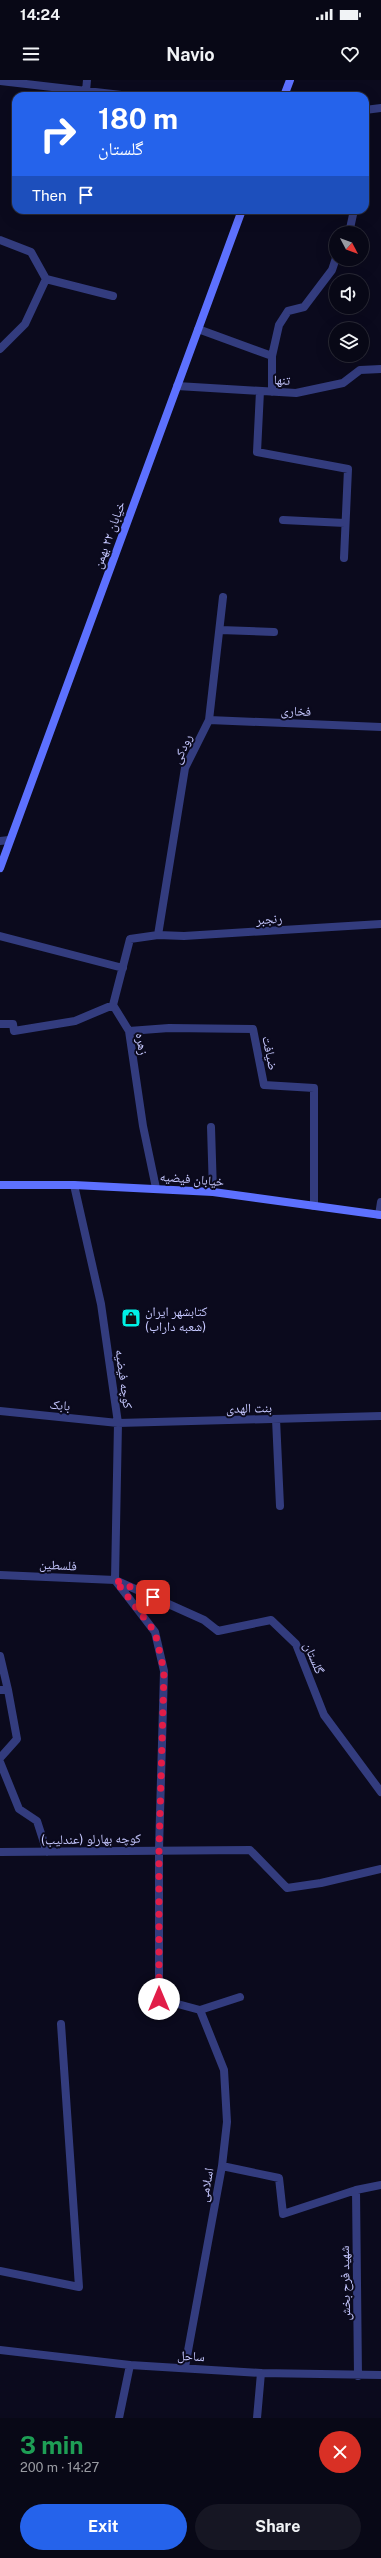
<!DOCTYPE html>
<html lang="en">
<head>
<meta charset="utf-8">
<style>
  body { margin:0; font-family:"Public Sans","Noto Naskh Arabic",sans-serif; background:#161623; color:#f1f3f6; height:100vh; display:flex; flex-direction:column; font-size:15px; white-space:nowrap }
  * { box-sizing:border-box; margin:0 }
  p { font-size:13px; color:#989aa1 }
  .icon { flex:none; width:22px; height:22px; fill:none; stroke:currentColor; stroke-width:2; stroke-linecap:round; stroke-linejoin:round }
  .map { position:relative; height:2338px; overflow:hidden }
  .panel { display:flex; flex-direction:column; background:#080816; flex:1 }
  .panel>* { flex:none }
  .guide { position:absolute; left:12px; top:12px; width:357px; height:122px; border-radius:12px; box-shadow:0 4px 16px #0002,0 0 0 1px #292935; background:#2563eb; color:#fff; overflow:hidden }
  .needle { width:26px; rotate:131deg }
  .fabs { position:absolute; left:329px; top:146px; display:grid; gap:8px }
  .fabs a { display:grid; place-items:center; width:40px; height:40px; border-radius:50%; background:#080816; box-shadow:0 4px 16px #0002,0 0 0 1px #292935; font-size:20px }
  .pin { position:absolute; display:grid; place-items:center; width:34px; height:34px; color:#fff; margin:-17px; border-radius:8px; box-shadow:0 2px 6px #0006 }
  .me { position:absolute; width:44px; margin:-22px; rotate:0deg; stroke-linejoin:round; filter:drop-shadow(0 0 3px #0008) }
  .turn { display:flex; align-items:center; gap:14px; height:84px; padding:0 20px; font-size:18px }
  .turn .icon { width:52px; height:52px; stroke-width:2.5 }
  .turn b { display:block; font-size:28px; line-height:34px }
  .then { display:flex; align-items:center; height:38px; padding:0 20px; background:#0003; gap:8px; font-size:15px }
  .round { display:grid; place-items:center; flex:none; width:42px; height:42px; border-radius:21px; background:#161623 }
  .headline { display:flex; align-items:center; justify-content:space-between; height:68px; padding:0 20px }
  h1 { font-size:24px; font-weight:700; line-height:30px; color:#1e9e55 }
  .action { display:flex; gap:8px; margin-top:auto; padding:8px 20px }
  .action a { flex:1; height:46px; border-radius:24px; background:#2563eb; color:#fff; font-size:16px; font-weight:700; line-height:46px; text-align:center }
  .action a+a { background:#161623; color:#f1f3f6 }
  .status { display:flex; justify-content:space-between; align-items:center; height:28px; padding:0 20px; background:#080816; direction:ltr }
  .status svg { height:11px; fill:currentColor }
  header { display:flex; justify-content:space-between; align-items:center; height:52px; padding:0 20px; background:#080816; font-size:18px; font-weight:700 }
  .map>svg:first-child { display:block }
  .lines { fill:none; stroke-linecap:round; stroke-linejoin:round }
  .minor { stroke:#333c7e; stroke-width:8 }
  .secondary { stroke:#5d71ff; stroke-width:8 }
  .route { stroke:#e11d48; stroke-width:7; stroke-dasharray:0 12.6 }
  .labels { text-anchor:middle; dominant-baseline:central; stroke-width:4; stroke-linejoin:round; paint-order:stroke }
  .street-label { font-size:13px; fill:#c6c8ff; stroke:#0b0a1d }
  .poi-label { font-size:13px; fill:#c6c8ff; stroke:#0b0a1d; text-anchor:start }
</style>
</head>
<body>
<div class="status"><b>14:24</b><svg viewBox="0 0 49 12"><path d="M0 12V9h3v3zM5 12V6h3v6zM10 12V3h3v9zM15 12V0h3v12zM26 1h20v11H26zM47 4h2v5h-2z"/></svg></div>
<header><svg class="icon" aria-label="menu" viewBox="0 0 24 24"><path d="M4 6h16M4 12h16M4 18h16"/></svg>Navio<svg class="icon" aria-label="heart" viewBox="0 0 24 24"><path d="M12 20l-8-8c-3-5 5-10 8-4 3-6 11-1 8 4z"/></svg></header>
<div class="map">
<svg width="381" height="2338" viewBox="0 0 381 2338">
  <rect width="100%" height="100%" fill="#0b0a1d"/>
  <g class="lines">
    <path class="minor" d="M0 1 130 16
      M86 11 87 0
      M365 30 381 28
      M349 153 354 130
      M0 160 31 172 46 199 113 216
      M198 249 272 276 279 245 288 231 304 227 332 190 336 178
      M0 269 25 244 46 199
      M272 276V312
      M177 306 296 313 343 303 360 290 381 289
      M260 311 257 372 348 389 344 478
      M283 440 345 443
      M220 550 274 552
      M209 640 381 647
      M0 761 9 760
      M158 855 185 688 209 640 223 517
      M0 856 123 888
      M113 925 130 859 158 855 184 856 381 844
      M113 925 129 951 143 1046 156 1108
      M0 944H13L14 951 75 941 113 925
      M129 951 169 948 253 949 264 1005 314 1008V1126
      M211 1047 213 1112
      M74 1105 101 1224 118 1343 115 1500
      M379 1135 381 1122
      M0 1331 118 1343 381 1336
      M276 1339 280 1426
      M0 1495 115 1500 204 1540 218 1551 271 1540 296 1564 324 1635 381 1712
      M115 1500 155 1552 164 1591 159 1770V1919L200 1930
      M0 1576 8 1610H0
      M0 1678 17 1659 8 1610
      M0 1682 19 1729 37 1741 47 1772
      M0 1772 250 1770 287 1808 321 1803 381 1789
      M222 2086 279 2098 283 2134 356 2110 381 2105
      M356 2110 358 2296
      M0 2191 79 2207 61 1944
      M0 2270 130 2285 261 2293 381 2295
      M185 2287 222 2086 227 2042 224 1990 200 1930 240 1917
      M119 2338 130 2285
      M257 2338 261 2293"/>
    <path class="secondary" d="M284 16 290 0
      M0 788 242 130
      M0 1105H74L213 1112 381 1135"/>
  </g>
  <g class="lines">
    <path class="route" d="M153 1517 115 1500 155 1552 164 1591 159 1770V1919"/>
  </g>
  <defs>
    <symbol id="shop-square" viewBox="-11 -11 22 22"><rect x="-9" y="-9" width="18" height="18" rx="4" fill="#00f1e5" stroke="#0b0a1d"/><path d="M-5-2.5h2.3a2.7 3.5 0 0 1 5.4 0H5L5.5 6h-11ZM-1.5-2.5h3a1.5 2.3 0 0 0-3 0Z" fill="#111"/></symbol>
  </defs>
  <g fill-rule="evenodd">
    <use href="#shop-square" x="120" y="1227" width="22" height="22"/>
  </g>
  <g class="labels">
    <g class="street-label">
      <text transform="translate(282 300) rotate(3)">تنها</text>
      <text transform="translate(109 455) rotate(-70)">خیابان ۲۲ بهمن</text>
      <text transform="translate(296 631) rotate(2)">فخاری</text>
      <text transform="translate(182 669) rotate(-66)">رودکی</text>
      <text transform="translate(269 839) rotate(-4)">رنجبر</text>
      <text transform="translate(142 964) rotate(80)">زهره</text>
      <text transform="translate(270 973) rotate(79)">ضیافت</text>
      <text transform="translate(192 1099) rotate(5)">خیابان فیضیه</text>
      <text transform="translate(124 1299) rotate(82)">کوچه فیضیه</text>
      <text transform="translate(60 1325) rotate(6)">بابک</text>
      <text transform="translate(249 1328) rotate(-1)">بنت الهدی</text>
      <text transform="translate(58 1485) rotate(3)">فلسطین</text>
      <text transform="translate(314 1578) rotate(67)">گلستان</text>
      <text transform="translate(91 1759) rotate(-1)">کوچه بهارلو (عندلیب)</text>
      <text transform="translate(206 2105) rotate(-80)">اسلامی</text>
      <text transform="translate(345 2203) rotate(-91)">شهيد فرح بخش</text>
      <text transform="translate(191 2276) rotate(3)">ساحل</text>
    </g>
    <g class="poi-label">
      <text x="145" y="1231">کتابشهر ایران<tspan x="145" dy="15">(شعبه داراب)</tspan></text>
    </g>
  </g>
</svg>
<div class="fabs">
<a><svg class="needle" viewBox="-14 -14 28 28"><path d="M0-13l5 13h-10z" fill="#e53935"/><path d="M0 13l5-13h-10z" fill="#989aa1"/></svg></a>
<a><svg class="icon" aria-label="sound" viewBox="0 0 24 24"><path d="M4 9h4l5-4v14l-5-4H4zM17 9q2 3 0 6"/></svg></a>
<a><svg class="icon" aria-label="layers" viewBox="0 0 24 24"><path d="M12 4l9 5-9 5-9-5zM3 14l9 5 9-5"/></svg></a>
</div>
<div class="pin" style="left:153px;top:1517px;background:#d93025"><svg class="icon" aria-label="arrive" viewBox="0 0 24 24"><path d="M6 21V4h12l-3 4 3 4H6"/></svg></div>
<svg class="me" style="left:159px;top:1919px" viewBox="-20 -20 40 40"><circle r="19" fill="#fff"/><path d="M0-13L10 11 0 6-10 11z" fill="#e11d48"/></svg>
<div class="guide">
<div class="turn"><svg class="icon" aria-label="right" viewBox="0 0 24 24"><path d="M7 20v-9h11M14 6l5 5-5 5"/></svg><div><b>180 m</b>گلستان</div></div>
<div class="then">Then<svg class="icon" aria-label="arrive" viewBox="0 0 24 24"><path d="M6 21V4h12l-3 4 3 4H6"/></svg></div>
</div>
</div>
<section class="panel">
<div class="headline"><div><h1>3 min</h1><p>200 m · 14:27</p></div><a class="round" style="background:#d93025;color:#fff"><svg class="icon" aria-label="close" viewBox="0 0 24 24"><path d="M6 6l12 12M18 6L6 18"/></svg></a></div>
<div class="action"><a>Exit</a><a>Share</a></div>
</section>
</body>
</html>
